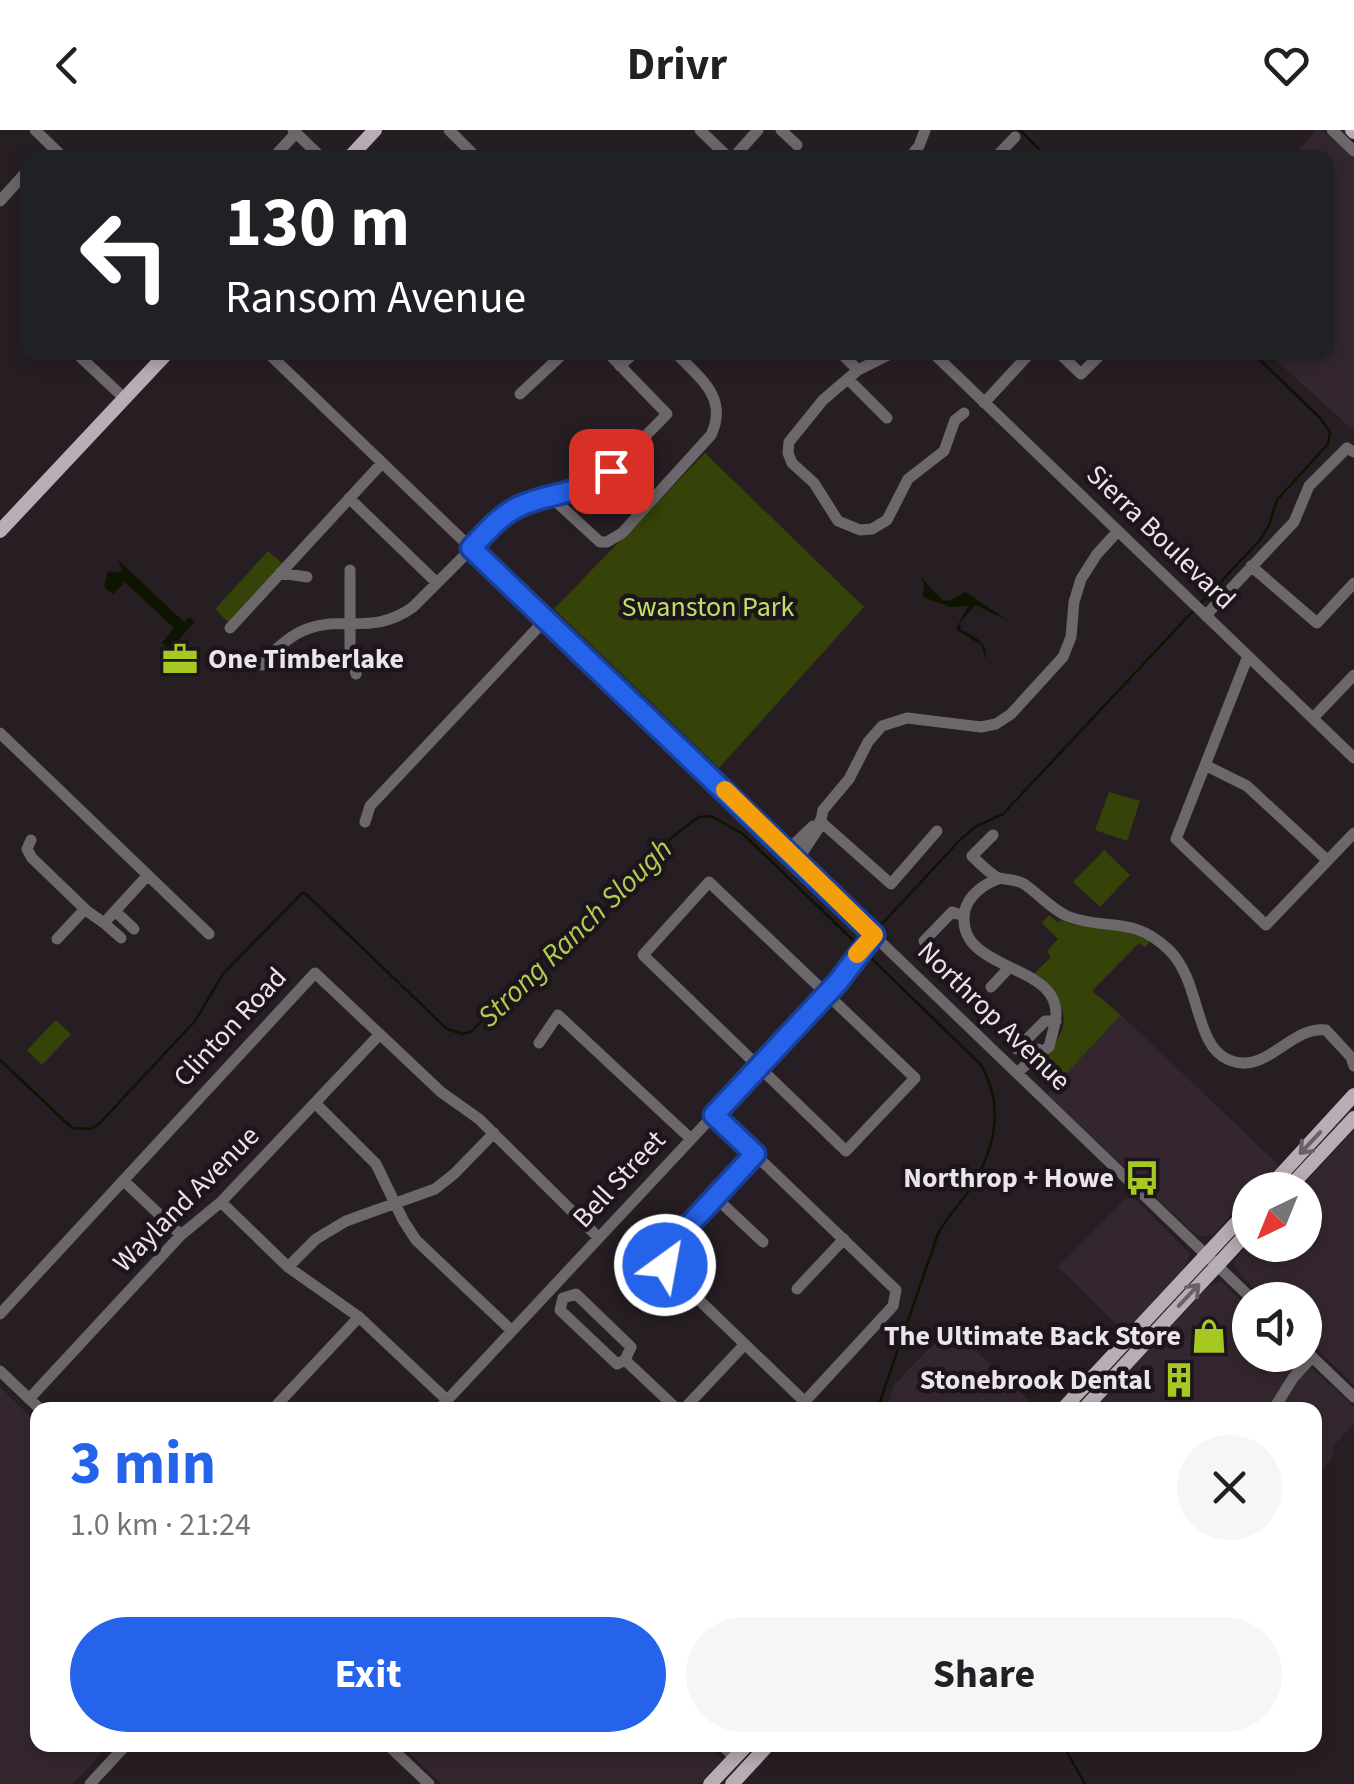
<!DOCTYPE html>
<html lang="en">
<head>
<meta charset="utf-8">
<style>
  body { margin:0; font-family:"Source Sans 3",sans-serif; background:#f6f6f6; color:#202124; height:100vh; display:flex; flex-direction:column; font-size:38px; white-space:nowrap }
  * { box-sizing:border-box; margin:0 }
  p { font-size:32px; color:#757577 }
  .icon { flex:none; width:55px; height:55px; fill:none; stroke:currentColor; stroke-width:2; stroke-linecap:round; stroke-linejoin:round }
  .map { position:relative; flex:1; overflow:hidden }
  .side { position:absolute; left:30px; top:1272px; width:1292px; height:350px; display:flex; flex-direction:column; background:#fff; border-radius:20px; box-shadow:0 5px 15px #0003 }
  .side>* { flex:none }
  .top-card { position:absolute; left:20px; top:20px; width:1315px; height:210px; border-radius:20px; box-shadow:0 5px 15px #0003; background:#202124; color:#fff; overflow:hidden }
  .needle { width:65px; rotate:223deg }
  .controls { position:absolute; left:1232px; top:1042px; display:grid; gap:20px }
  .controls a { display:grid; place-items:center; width:90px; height:90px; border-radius:50%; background:#fff; box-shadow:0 5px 15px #0003; font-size:50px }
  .pin { position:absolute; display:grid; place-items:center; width:85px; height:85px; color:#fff; margin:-42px; border-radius:20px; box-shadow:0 5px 15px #0006 }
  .me { position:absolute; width:110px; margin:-55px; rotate:32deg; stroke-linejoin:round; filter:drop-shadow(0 0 8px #0008) }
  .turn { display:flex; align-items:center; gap:35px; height:210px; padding:0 40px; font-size:45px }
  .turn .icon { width:130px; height:130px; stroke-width:2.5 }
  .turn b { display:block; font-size:70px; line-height:85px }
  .round { display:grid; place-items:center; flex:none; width:105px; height:105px; border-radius:52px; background:#f6f6f6 }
  .overview { display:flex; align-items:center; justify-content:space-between; height:170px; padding:0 40px }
  h1 { font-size:60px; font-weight:700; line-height:75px; color:#2563eb }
  .primary-button { display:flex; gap:20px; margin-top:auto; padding:20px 40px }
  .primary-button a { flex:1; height:115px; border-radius:60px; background:#2563eb; color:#fff; font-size:40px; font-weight:700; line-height:115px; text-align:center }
  .primary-button a+a { background:#f6f6f6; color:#202124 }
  header { display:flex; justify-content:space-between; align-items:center; height:130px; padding:0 40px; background:#fff; font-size:45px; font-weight:700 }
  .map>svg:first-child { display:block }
  .built { fill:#34262f }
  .green { fill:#354208 }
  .water { fill:#0d1400 }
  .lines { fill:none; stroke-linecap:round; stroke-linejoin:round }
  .stream { stroke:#0d1400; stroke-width:2.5 }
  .minor { stroke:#6c676a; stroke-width:11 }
  .major { stroke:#b8adb4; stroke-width:14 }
  .oneway { stroke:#6a6168 }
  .route-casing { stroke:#184099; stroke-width:25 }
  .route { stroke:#2563eb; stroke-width:18 }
  .slow { stroke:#f59e0b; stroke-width:18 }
  .labels { text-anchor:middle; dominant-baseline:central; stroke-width:9; stroke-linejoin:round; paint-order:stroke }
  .street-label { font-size:28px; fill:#ebe4e8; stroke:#1d151b }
  .park-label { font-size:28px; fill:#c0e064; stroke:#1d151b }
  .poi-label { font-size:28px; font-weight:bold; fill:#ebe4e8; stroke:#1d151b; text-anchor:end }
  .water-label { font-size:30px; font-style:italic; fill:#afce50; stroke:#1d151b }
</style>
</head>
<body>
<header><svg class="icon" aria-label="back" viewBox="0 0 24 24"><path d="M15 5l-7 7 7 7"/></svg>Drivr<svg class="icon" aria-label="heart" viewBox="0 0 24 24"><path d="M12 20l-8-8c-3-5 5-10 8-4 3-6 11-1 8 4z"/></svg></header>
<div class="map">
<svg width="1354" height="1654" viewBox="0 0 1354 1654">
  <rect width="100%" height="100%" fill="#271e24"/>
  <path class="built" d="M1316 0H1322L1354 27V301L1268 223 1328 222V28L1292 27Z
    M1121 885 1281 1037 1256 1060H1250V1065L1213 1105 1197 1106 1047 964Z
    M1354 1000V1255L1305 1207V1170H1266L1241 1145 1233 1132 1250 1111V1115H1305V1060H1298Z
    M1130 1064 1190 1124 1180 1145 1126 1203 1058 1137Z
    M1220 1151 1250 1178V1225H1298L1354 1277V1293L1335 1314 1331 1331 1315 1348V1280H1093L1209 1156Z
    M950 1197 1032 1273 1039 1280H886L894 1255Z
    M0 1257 37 1293 38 1615H109L73 1654H0Z
    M401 1615H707L722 1630 699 1654H442Z"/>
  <path class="green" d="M705 323 864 477 719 638 554 479Z
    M268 421 282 433 228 492 215 479Z
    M1109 662 1140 671 1127 711 1095 700Z
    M1104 720 1130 745 1100 777 1073 752Z
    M1049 785 1058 793 1060 790 1075 795 1121 799 1150 811 1145 817 1139 813 1092 861 1121 885 1052 959 1032 940C1069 900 1079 884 1033 845L1051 827 1047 821 1058 809 1042 793Z
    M56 890 71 904 42 935 27 920Z"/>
  <path class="water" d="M118 430 184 492 190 487 195 492 169 520 162 513 174 498 125 452 113 464 104 457 108 441 118 443 122 440Z
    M921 447 942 470 949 471 965 462 1009 491 975 475 960 493 961 500C974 505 989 514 986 529L981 515 956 499 968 476 950 477 923 467 924 454Z"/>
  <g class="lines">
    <path class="stream" d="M1020 0 1048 28
      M1199 475 1260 410 1269 395 1277 370 1328 314 1330 302 1321 289 1252 222
      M880 796 960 710 975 697 1003 684 1194 480
      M865 822 981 935C1005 976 995 1019 971 1058 960 1074 947 1086 938 1104L877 1280
      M0 930 72 998 91 999 99 994 195 891 223 844 302 763 306 764 447 899 463 904 472 901 541 828 575 810 672 707 699 687 711 686 743 704 859 816
      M1063 1615 1085 1654"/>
    <path class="minor" d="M35 0 64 28
      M293 0 322 28
      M449 0 477 28
      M700 0 729 28
      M781 0 797 15
      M1332 0 1354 21
      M273 28 296 3
      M733 28 758 0
      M909 28 919 16 925 0
      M995 28 1015 7
      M0 71 28 40
      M75 222 124 268
      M267 222 1253 1170
      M840 222 858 240
      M894 222 858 240 823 270 789 312 788 323 792 333 814 353 838 391 860 400 872 399 887 390 908 349 944 321 955 290 964 283
      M932 222 1354 628
      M1058 222 1081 244 1103 222
      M620 236 635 222
      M848 249 887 288
      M520 264 565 222
      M984 273 1031 222
      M551 367 600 412H607L622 403 711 305C729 267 699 248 675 222
      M349 368 437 453
      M1251 436 1317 493 1354 453
      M350 440V518L356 544
      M280 443 307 447
      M1206 485 1294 392 1309 356 1347 318 1354 322
      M230 498 382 333
      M1248 526 1176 709 1266 795 1354 703
      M262 535C321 462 358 517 413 477L505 385 535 370 565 365 594 354 611 341 667 284 607 222
      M1313 588 1354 545
      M0 603 209 804
      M1205 635 1247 656 1327 730
      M820 691 891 754 937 701
      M365 692 370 676 545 490
      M993 705 972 726C979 733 987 741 995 746 1004 751 1014 748 1024 754 1039 764 1051 779 1067 786 1105 801 1132 785 1168 819 1202 851 1193 915 1229 930 1267 946 1289 896 1326 900L1351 927 1354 936
      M31 710 27 719 32 728 87 781 104 793 148 745
      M787 721 813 696
      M797 731 820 696 823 680 849 649 868 612 882 596 907 588 981 597 996 594 1011 584 1063 527 1071 507 1074 472 1081 449 1097 424 1118 401
      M998 749C984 754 969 765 965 780 954 832 1030 834 1050 864 1062 882 1053 898 1049 917L1039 923
      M709 752 915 948 846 1021 643 825Z
      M115 781 134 799
      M104 793 121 808
      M57 809 85 779
      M924 811 952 782 964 786
      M991 857 1009 838
      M539 913 558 885 691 1009
      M1017 919 1045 891H1056
      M1017 943 1039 923 1038 919
      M315 973 376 1034 403 1090 416 1110 512 1201
      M714 985 896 1160 893 1176 797 1280
      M755 1024 667 1119 664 1131 670 1142 805 1272
      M125 1052 181 1105
      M715 1067 763 1112
      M221 1072 288 1137 359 1187 447 1270
      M288 1137 316 1109 346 1091 435 1059 454 1044 494 1003
      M797 1159 844 1109
      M563 1168 560 1180 617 1234 625 1230 678 1280
      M563 1168 576 1164 631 1217 625 1230
      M0 1184 315 843 441 962 479 989 599 1108
      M1305 1220 1354 1267
      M0 1241 41 1280
      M29 1269 181 1105 221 1072 380 904
      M272 1280 359 1187
      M438 1280 838 852 874 805
      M683 1280 745 1214
      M1273 1280 1293 1248 1312 1227
      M388 1615 429 1654
      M722 1615 735 1628
      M90 1654 126 1615"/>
    <path class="major" d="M1352 0 1354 2
      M349 28 375 0
      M0 401 168 222
      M1267 1060 1354 965
      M1287 1060 1354 988
      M1062 1280 1250 1078
      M1083 1280 1250 1100
      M710 1654 747 1615
      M732 1654 768 1615"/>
  </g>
  <defs><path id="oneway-shaft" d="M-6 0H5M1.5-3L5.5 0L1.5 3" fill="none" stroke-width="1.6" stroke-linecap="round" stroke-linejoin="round" transform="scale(2.5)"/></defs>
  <g class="oneway">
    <use href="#oneway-shaft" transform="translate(1310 1013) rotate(133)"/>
    <use href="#oneway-shaft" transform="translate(1189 1165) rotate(-47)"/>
  </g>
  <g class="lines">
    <defs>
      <path id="route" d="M611 341C581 366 553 361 520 376 500 385 486 403 471 418L874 805 838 852 714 985 755 1024 667 1119 665 1135"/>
    </defs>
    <use href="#route" class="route-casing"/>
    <use href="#route" class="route"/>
    <path class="slow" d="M725 660 874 805 857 824"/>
  </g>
  <defs>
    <symbol id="office-bare" viewBox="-9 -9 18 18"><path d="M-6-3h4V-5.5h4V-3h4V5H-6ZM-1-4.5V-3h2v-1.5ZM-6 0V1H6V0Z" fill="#a5c823" stroke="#1d151b" stroke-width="2.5" paint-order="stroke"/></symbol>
    <symbol id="bus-bare" viewBox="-9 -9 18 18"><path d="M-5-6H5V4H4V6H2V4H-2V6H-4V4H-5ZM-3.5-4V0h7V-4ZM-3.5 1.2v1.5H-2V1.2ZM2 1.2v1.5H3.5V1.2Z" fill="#a5c823" stroke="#1d151b" stroke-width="2.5" paint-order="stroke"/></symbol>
    <symbol id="shop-bare" viewBox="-9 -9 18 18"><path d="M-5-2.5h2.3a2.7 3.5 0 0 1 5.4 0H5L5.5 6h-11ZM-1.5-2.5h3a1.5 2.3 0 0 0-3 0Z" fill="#a5c823" stroke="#1d151b" stroke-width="2.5" paint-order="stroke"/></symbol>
    <symbol id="building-bare" viewBox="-9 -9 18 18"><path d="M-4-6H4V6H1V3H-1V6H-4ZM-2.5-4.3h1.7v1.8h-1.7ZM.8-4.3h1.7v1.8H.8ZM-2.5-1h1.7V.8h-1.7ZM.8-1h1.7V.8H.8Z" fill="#a5c823" stroke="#1d151b" stroke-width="2.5" paint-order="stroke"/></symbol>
  </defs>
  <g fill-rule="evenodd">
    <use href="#office-bare" x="155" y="504" width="50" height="50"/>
    <use href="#bus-bare" x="1117" y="1023" width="50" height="50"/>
    <use href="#shop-bare" x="1184" y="1181" width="50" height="50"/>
    <use href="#building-bare" x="1154" y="1225" width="50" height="50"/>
  </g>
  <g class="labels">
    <g class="street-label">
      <text transform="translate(1161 407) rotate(44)">Sierra Boulevard</text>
      <text transform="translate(994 886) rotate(44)">Northrop Avenue</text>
      <text transform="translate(230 897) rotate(-47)">Clinton Road</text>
      <text transform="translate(619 1049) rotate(-47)">Bell Street</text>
      <text transform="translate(186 1069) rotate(-45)">Wayland Avenue</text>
    </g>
    <g class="park-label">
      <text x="708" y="477">Swanston Park</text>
    </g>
    <g class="poi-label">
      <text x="208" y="529" text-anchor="start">One Timberlake</text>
      <text x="1114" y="1048">Northrop + Howe</text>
      <text x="1181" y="1206">The Ultimate Back Store</text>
      <text x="1151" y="1250">Stonebrook Dental</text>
    </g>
    <g class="water-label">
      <text transform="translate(575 803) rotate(-44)">Strong Ranch Slough</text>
    </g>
  </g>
</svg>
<div class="controls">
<a><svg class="needle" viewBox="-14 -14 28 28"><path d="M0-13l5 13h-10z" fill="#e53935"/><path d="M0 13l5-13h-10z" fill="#757577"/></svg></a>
<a><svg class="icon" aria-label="sound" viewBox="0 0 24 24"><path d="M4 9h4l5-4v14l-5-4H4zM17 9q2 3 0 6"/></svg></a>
</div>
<div class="pin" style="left:611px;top:341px;background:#d93025"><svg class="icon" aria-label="arrive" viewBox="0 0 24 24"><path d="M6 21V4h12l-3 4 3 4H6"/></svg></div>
<svg class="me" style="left:665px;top:1135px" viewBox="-20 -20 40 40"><circle r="17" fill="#2563eb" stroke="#fff" stroke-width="3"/><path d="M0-11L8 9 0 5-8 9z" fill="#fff"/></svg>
<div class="top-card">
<div class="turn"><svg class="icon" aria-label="left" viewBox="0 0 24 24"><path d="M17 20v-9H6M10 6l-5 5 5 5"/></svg><div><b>130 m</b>Ransom Avenue</div></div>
</div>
<section class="side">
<div class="overview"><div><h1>3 min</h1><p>1.0 km · 21:24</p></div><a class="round"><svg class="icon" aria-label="close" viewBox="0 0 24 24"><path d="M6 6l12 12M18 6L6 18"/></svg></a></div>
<div class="primary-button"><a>Exit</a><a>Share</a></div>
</section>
</div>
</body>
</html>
